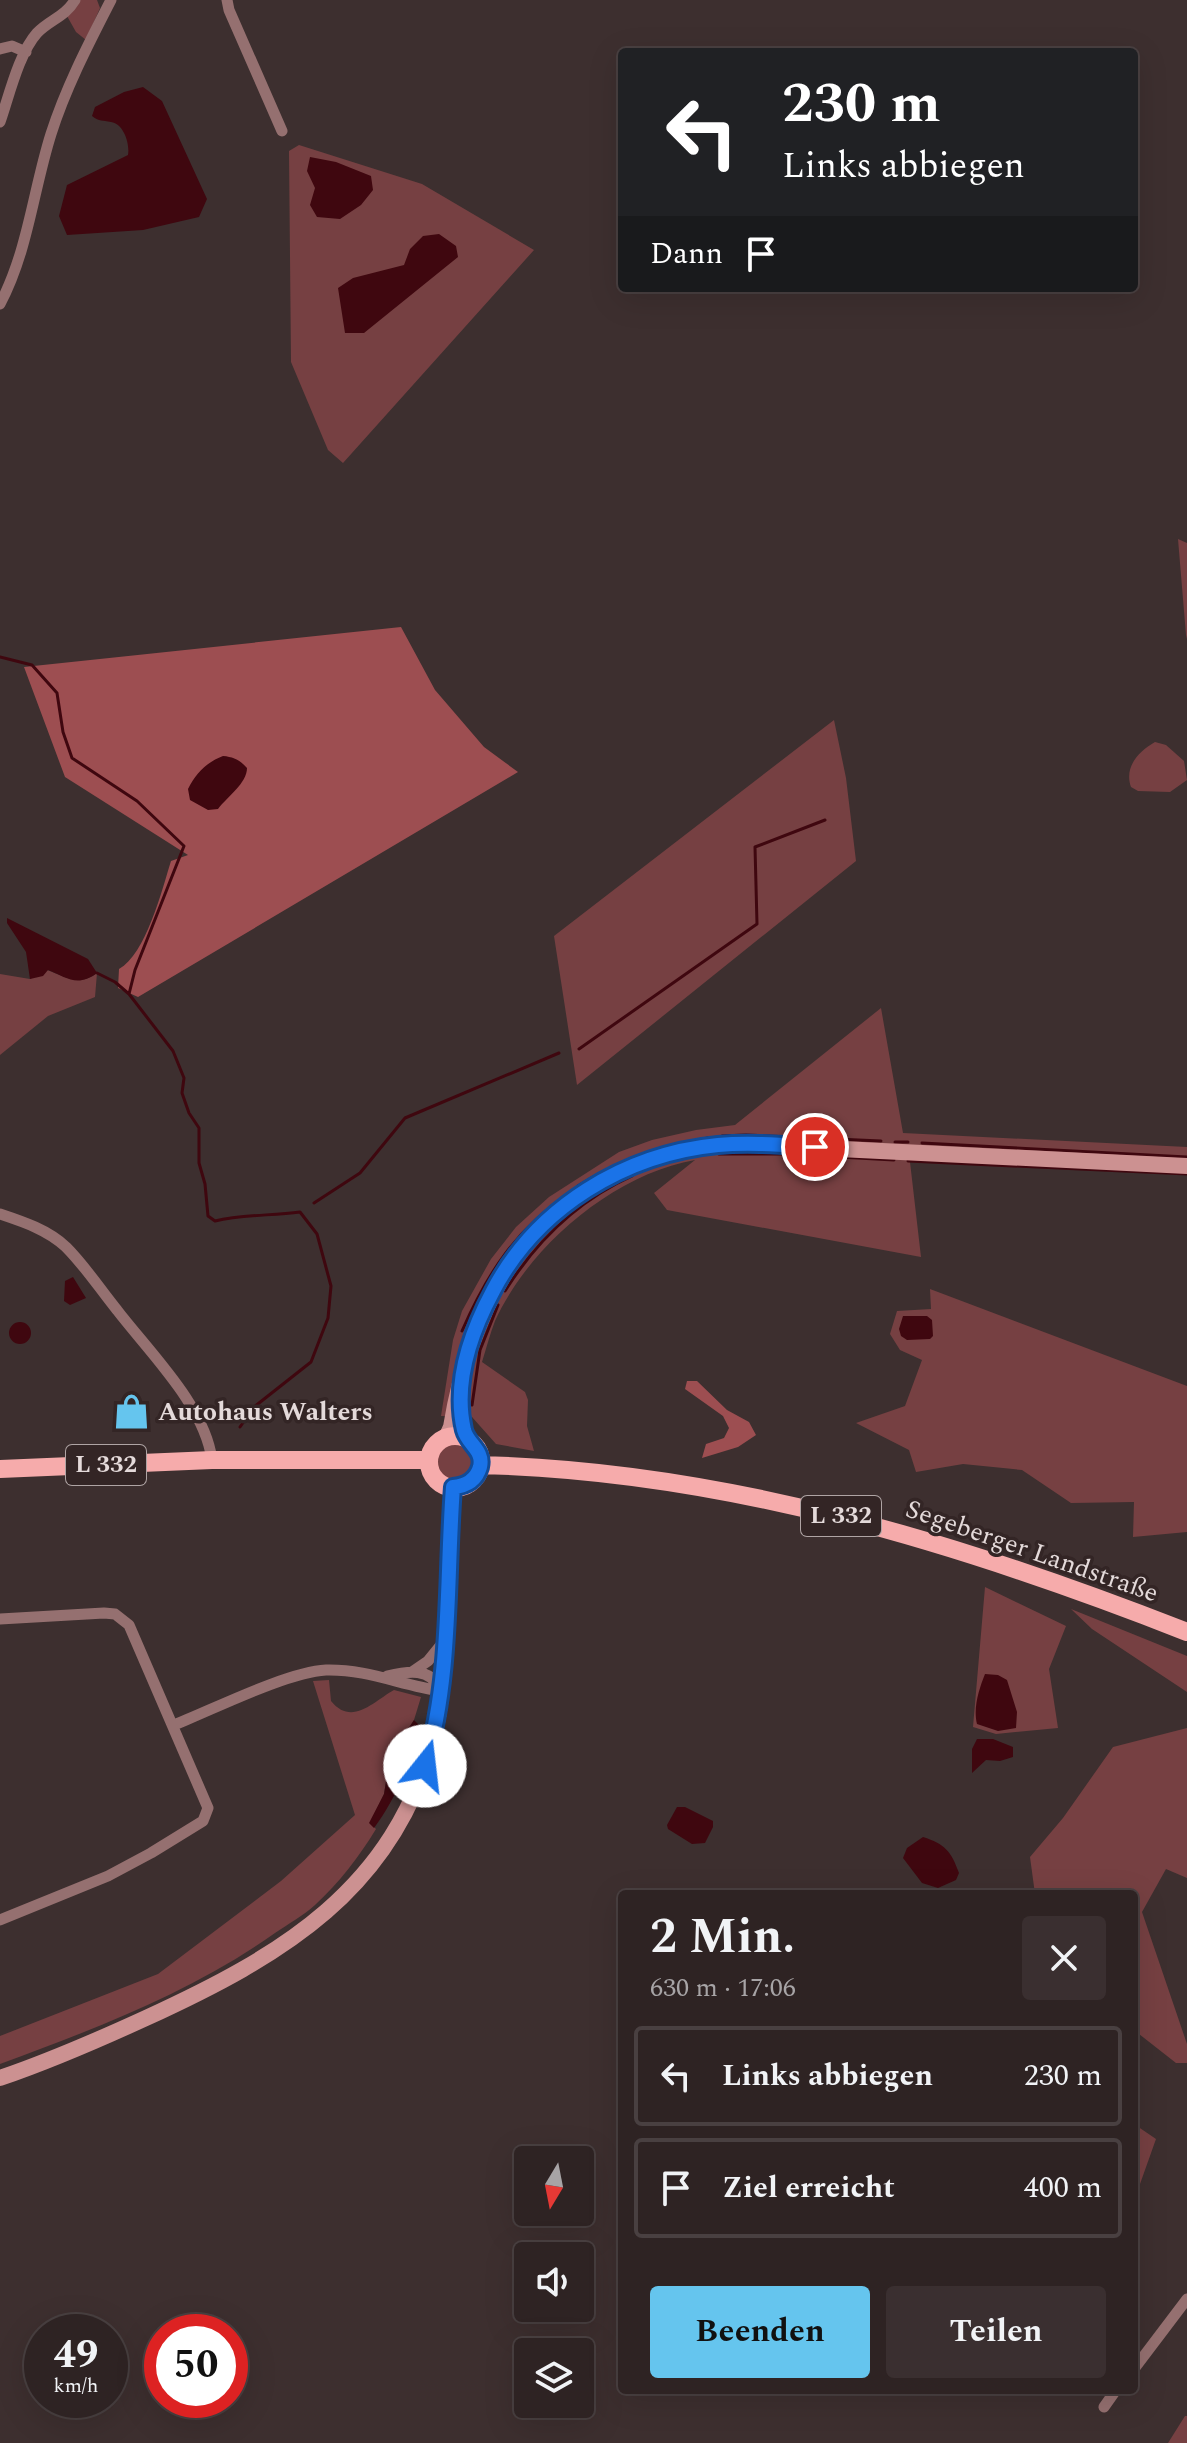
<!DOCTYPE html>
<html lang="de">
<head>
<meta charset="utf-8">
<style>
  body { margin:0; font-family:Spectral,serif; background:#3a2f30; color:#f1f3f6; height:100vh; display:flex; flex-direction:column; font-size:30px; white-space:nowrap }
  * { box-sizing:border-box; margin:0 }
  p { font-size:26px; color:#a7a4a6 }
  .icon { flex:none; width:44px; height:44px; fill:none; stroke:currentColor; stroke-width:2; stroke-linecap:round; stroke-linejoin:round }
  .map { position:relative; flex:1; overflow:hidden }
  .drawer { position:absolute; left:618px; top:1890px; width:520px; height:504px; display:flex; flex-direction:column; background:#2e2323; border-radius:8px; box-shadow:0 8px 32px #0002,0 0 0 2px #494041 }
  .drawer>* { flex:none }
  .guide { position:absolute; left:618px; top:48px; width:520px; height:244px; border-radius:8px; box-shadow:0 8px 32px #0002,0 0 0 2px #494041; background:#202124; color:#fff; overflow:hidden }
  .needle { width:52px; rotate:190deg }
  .buttons { position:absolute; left:514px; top:2146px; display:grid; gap:16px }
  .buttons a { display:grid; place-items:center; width:80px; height:80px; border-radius:8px; background:#2e2323; box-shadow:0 8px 32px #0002,0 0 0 2px #494041; font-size:40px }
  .speed { position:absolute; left:24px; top:2314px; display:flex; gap:16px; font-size:40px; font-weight:700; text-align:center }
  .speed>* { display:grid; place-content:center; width:104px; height:104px; border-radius:50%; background:#2e2323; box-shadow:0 8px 32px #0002,0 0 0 2px #494041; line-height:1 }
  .speed small { font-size:20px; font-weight:400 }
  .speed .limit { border:12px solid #d22; background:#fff; color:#111 }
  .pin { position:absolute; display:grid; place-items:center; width:68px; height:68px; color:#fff; margin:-34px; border:4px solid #fff; border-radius:50%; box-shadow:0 2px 8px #0007 }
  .me { position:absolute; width:88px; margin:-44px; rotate:16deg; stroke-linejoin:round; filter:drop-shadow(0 0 6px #0008) }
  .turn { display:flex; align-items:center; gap:28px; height:168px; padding:0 32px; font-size:36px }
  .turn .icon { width:104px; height:104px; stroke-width:2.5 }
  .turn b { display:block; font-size:56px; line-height:68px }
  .then { display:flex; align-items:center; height:76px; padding:0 32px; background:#0003; gap:16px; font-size:30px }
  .round { display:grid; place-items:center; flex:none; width:84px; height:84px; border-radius:8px; background:#3a2f30 }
  .overview { display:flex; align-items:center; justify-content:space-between; height:136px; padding:0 32px }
  h1 { font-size:48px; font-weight:700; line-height:60px }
  .button { display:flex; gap:16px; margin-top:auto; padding:16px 32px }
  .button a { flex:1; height:92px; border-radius:8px; background:#65c5ee; color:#111; font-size:32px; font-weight:700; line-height:92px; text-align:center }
  .button a+a { background:#3a2f30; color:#f1f3f6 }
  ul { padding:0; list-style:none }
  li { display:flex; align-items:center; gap:24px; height:100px; margin:0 16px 12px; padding:0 16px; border:4px solid #494041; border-radius:8px }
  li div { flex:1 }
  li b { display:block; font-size:30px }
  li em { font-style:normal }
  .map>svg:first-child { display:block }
  .green { fill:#764042 }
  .forest { fill:#9d4e51 }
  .water { fill:#3f070f }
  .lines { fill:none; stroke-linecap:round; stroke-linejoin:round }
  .stream { stroke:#3f070f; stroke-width:3 }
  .street { stroke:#957070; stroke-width:11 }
  .secondary { stroke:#cc9191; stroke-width:16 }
  .primary { stroke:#f6abab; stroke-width:18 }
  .route-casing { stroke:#114b97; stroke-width:20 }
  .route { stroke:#1a73e8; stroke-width:14 }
  .labels { text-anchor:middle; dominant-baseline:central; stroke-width:7; stroke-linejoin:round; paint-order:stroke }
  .shield { fill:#332525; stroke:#afa4a4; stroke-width:2 }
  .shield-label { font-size:24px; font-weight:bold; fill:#e4dada }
  .poi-label { font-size:26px; font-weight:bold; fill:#e4dada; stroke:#332525; text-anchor:start }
  .street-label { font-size:26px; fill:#e4dada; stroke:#332525 }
</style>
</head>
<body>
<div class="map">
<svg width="1187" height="2443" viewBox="0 0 1187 2443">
  <rect width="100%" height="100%" fill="#3d2f2f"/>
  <path class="green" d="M78 0H97L100 8 86 40 76 32 67 16Z
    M299 145 422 184 534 250 343 463 328 450 291 362 289 151Z
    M1178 539 1187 543V639L1186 635Z
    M834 720 846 778 856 861 577 1085 554 936Z
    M1155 742 1166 745 1184 761 1187 780 1170 792 1138 791 1131 787C1124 767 1138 752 1155 742Z
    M47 970C64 976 79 987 97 973L95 997 48 1016 0 1055V974L30 979Z
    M881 1008 903 1133 1187 1147V1174L910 1162 921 1257 667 1210 654 1193 695 1160C614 1174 529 1246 495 1321 490 1334 486 1349 482 1362L525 1392 528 1400 527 1426 534 1451 496 1444 472 1417 441 1416 453 1340 462 1311 491 1259 516 1227 549 1197 619 1152 652 1140 696 1130 735 1125Z
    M930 1289 1187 1386V1532L1133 1537 1134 1502 1071 1503 1022 1470 963 1464 916 1472 909 1450 856 1423 905 1406 922 1360 900 1350 890 1334 897 1311 931 1309Z
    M436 1462a19 19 0 1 1 38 0a19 19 0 1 1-38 0Z
    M985 1587 1066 1626 1049 1669 1058 1728 996 1734 973 1727Z
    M1071 1609 1187 1656V1692L1092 1629Z
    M329 1680 331 1701C352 1727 374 1701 394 1690L421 1697 414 1720 390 1757 384 1794 370 1823 376 1829C359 1857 339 1883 315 1905 303 1916 288 1924 275 1933 192 1992 95 2029 0 2064V2036L158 1974 281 1881 355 1815 313 1681Z
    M1187 1728V1878L1166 1869 1142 1912 1187 2044V2063H1176L1139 2034 1134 2038V1894H1035L1030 1857 1063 1818 1113 1747Z
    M1134 2124 1156 2139 1140 2184 1134 2183Z
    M1185 2416H1187V2443H1168Z"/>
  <path class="forest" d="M401 627 435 690 484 747 518 772 138 997 118 988 119 969C146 954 162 890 171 861L188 855 65 777 24 667Z
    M687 1381H697L727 1410 749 1422 756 1435 738 1447 702 1458 706 1444 724 1438 729 1428 723 1416 685 1389Z"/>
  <path class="water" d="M143 87 162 101 207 199 199 217 143 230 67 235 59 216 67 185 128 155C130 144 124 124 111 122 102 120 100 122 92 116L95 107 124 92Z
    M310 157 336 162 371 176 373 190 361 205 340 219 317 217 310 205 315 188 307 171Z
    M439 234 456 246 458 257 364 333H345L338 288 353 278 404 265 410 249 423 236Z
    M223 756C234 757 240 760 247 768 247 783 228 796 218 809L208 810 190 800 188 789C196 773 207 762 223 756Z
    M7 918 88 959 97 973C77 988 66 977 48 970L43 976 30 979 26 952 7 923Z
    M73 1277 86 1298 70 1305 64 1301 65 1281Z
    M903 1316H927L932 1320 933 1336 930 1339 907 1340 901 1336 899 1329Z
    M9 1333a11 11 0 1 1 22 0a11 11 0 1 1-22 0Z
    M985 1674 998 1675 1007 1680 1017 1712 1016 1728 998 1731 977 1724C973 1708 979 1689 985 1674Z
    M414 1720 420 1726C410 1763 397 1797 374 1828L369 1823 384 1794 390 1757Z
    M977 1739H993L1013 1747V1757L1000 1761 986 1760 972 1773V1749Z
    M677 1807H685L713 1821V1827L705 1843 692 1844 668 1829 667 1825Z
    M923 1837C945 1844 951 1851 959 1873L956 1880 938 1888 922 1883 903 1858 907 1848Z"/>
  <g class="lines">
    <path class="stream" d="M0 657 32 665 57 693 63 732 72 758 137 801 184 846 135 970 129 994
      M97 973 115 982 129 994 173 1051 184 1078 182 1093 189 1113 199 1128V1163L205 1184 208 1216 215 1221C244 1214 271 1216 300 1212L317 1234 331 1286 328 1318 311 1362 254 1407 240 1427
      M579 1049 757 924 755 847 825 820
      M722 1136 746 1135 881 1141
      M895 1142H908
      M922 1143 1187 1157
      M719 1154H785L894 1160
      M908 1161 1187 1174
      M578 1186C619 1160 661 1146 708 1138
      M314 1203 360 1173 405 1118 559 1053
      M505 1291C537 1240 577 1201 632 1176
      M462 1331C488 1272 515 1231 569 1193
      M472 1405 480 1350 498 1305"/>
    <path class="street" d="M227 0 229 10 282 131
      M0 49 12 46 26 52
      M0 122C9 96 19 53 37 33 49 20 65 17 75 0
      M0 304C28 251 33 191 51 134 66 87 89 43 111 0
      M0 1214C24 1222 48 1230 66 1247 85 1266 100 1289 117 1310 150 1353 205 1406 212 1460
      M0 1619 104 1613 115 1614 129 1625 208 1808 203 1821 151 1853 108 1876 0 1920
      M412 1672 428 1661 445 1640
      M387 1676C408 1671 430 1667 441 1690
      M174 1725C212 1710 287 1672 326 1670 369 1669 402 1686 442 1691
      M1134 2369 1187 2299
      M1104 2407 1116 2390"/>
    <path class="secondary" d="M462 1404 463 1426 468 1440
      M446 1438 451 1427C478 1264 565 1154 739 1144L1187 1166
      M0 2078C50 2061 98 2040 146 2018 281 1956 395 1890 434 1736 444 1696 444 1655 446 1615 448 1572 450 1529 453 1487"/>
    <path class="primary" d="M429 1462a26 26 0 1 1 52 0a26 26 0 1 1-52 0Z
      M480 1465C726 1471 960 1543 1187 1632
      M0 1469 212 1460H429"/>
  </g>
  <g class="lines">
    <defs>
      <path id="route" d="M425 1766C452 1676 446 1580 453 1487 465 1486 476 1481 480 1467 484 1450 468 1445 464 1430 453 1383 471 1332 493 1291 537 1207 625 1154 718 1145 750 1142 783 1145 815 1147"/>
    </defs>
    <use href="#route" class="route-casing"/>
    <use href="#route" class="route"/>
  </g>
  <defs>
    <symbol id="shop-bare" viewBox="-9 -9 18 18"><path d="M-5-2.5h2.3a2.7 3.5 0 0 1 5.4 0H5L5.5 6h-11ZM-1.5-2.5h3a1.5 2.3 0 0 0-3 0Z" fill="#65c5ee" stroke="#332525" stroke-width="2.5" paint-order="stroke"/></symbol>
  </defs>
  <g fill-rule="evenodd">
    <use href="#shop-bare" x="106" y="1386" width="51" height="51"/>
  </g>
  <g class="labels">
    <g class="shield">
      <rect x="66" y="1445" width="80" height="40" rx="6"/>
      <rect x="801" y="1496" width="80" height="40" rx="6"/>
    </g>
    <g class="shield-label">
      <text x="106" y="1465">L 332</text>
      <text x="841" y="1516">L 332</text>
    </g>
    <g class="poi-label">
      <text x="158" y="1412">Autohaus Walters</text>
    </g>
    <g class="street-label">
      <text transform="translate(1032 1551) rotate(19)">Segeberger Landstraße</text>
    </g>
  </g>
</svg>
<div class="buttons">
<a><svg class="needle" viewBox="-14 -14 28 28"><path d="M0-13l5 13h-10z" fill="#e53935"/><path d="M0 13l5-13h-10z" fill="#a7a4a6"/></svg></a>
<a><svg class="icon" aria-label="sound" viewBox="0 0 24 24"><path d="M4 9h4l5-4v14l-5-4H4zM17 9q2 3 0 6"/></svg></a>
<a><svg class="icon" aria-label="layers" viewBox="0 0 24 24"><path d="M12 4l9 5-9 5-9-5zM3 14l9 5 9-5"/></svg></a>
</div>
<div class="speed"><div>49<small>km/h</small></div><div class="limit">50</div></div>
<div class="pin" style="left:815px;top:1147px;background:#d93025"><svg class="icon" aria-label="arrive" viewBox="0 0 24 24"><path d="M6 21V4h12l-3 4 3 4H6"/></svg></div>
<svg class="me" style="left:425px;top:1766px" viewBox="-20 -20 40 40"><circle r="19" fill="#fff"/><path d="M0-13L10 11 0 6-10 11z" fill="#1a73e8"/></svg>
<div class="guide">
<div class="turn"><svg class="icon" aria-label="left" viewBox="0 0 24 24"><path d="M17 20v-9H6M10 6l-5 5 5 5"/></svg><div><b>230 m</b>Links abbiegen</div></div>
<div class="then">Dann<svg class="icon" aria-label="arrive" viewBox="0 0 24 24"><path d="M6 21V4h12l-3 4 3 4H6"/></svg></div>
</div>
<section class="drawer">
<div class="overview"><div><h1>2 Min.</h1><p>630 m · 17:06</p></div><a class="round"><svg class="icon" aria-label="close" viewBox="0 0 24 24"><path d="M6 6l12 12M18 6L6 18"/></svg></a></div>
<ul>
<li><svg class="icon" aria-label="left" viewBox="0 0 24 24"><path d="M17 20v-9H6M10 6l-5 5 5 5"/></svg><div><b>Links abbiegen</b></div><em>230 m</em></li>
<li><svg class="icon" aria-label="arrive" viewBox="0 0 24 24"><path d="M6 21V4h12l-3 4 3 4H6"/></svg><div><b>Ziel erreicht</b></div><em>400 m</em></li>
</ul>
<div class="button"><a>Beenden</a><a>Teilen</a></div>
</section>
</div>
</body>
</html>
